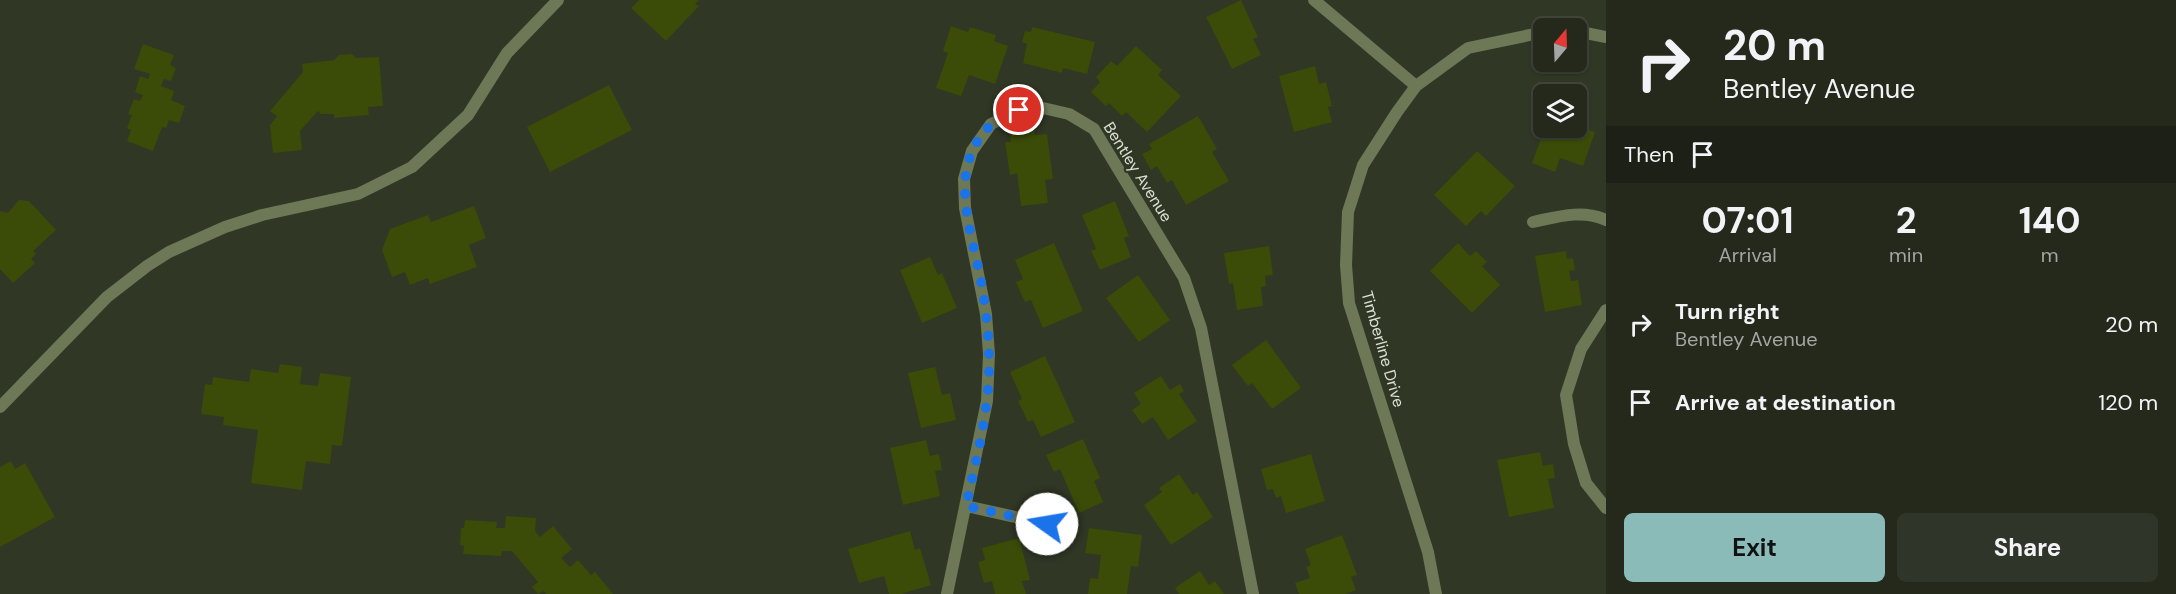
<!DOCTYPE html>
<html lang="en">
<head>
<meta charset="utf-8">
<style>
  body { margin:0; font-family:"DM Sans",sans-serif; background:#303529; color:#f1f3f6; height:100vh; display:flex; flex-direction:column; font-size:22px; white-space:nowrap }
  * { box-sizing:border-box; margin:0 }
  p { font-size:20px; color:#a3a6a3 }
  .icon { flex:none; width:33px; height:33px; fill:none; stroke:currentColor; stroke-width:2; stroke-linecap:round; stroke-linejoin:round }
  .map { position:relative; flex:1; overflow:hidden }
  .details { display:flex; flex-direction:column; background:#24291c; width:570px }
  .details>* { flex:none }
  .guide { background:#24291c; color:#f1f3f6; overflow:hidden }
  .needle { width:39px; rotate:19deg }
  .tools { position:absolute; left:1533px; top:18px; display:grid; gap:12px }
  .tools a { display:grid; place-items:center; width:54px; height:54px; border-radius:9px; background:#24291c; box-shadow:0 2px 4px #0004,0 0 0 2px #41453b; font-size:30px }
  .pin { position:absolute; display:grid; place-items:center; width:51px; height:51px; color:#fff; margin:-26px; border:3px solid #fff; border-radius:50%; box-shadow:0 2px 6px #0007 }
  .me { position:absolute; width:66px; margin:-33px; rotate:283deg; stroke-linejoin:round; filter:drop-shadow(0 0 4px #0008) }
  .turn { display:flex; align-items:center; gap:21px; height:126px; padding:0 18px; font-size:27px }
  .turn .icon { width:78px; height:78px; stroke-width:2.5 }
  .turn b { display:block; font-size:42px; line-height:51px }
  .then { display:flex; align-items:center; height:57px; padding:0 18px; background:#0003; gap:12px; font-size:22px }
  .eta { display:flex; justify-content:space-evenly; align-items:center; height:102px; text-align:center }
  .eta b { font-size:36px; font-weight:700; line-height:42px }
  .button { display:flex; gap:12px; margin-top:auto; padding:12px 18px }
  .button a { flex:1; height:69px; border-radius:9px; background:#8bbbb9; color:#111; font-size:24px; font-weight:700; line-height:69px; text-align:center }
  .button a+a { background:#303529; color:#f1f3f6 }
  ul { padding:0; list-style:none }
  li { display:flex; align-items:center; gap:18px; height:78px; padding:0 18px }
  li div { flex:1 }
  li b { display:block; font-size:22px }
  li em { font-style:normal }
  main { display:flex; flex:1; min-height:0 }
  .map>svg:first-child { display:block }
  .building { fill:#3a4c07 }
  .lines { fill:none; stroke-linecap:round; stroke-linejoin:round }
  .street { stroke:#6c7856; stroke-width:12 }
  .route { stroke:#1a73e8; stroke-width:10; stroke-dasharray:0 18 }
  .labels { text-anchor:middle; dominant-baseline:central; stroke-width:4.5; stroke-linejoin:round; paint-order:stroke }
  .street-label { font-size:16px; fill:#dce1d5; stroke:#303725 }
</style>
</head>
<body>
<main>
<div class="map">
<svg width="1606" height="594" viewBox="0 0 1606 594">
  <rect width="100%" height="100%" fill="#303725"/>
  <path class="building" d="M639 0H699L695 4 699 6 666 41 631 8Z
    M1241 0 1258 37 1253 39 1261 55 1232 69 1206 17Z
    M951 26 968 32 970 27 996 35 994 41 1008 46 995 84 969 75 961 96 936 88 948 53 943 51Z
    M1032 27 1095 42 1087 74 1063 68 1062 73 1023 63 1027 44 1022 42 1025 31 1031 32Z
    M143 44 174 55 170 65 176 68 171 81 164 79 161 86 174 91 171 100 185 106 179 123 169 120 166 128 162 127 153 151 127 141 131 130 127 128 132 115 128 114 134 99 140 101 143 95 135 92 140 76 148 79 150 74 134 69Z
    M1136 46 1162 70 1158 75 1181 96 1147 132 1126 112 1122 116 1109 103 1106 106 1091 92 1100 82 1096 77 1111 61 1117 66Z
    M352 54 356 58 379 57 383 106 368 107 369 115 334 118V114H321L318 111 300 131 302 150 273 153 270 125 277 116 270 111 303 72 302 64 334 60 339 55Z
    M1315 66 1319 84 1326 82 1332 106 1328 107 1332 122 1294 132 1279 76Z
    M609 85 632 130 550 172 527 127Z
    M1198 116 1217 149 1212 152 1229 181 1186 205 1172 180 1167 183 1157 166 1151 170 1142 154 1152 149 1149 144Z
    M1033 122 1035 135 1047 134 1053 179 1045 180 1048 203 1021 206 1017 173 1010 175 1005 142H1011L1009 125Z
    M1576 126 1595 132 1583 166 1560 158 1555 172 1532 163 1545 128Z
    M1477 151 1515 186 1486 216 1481 211 1466 226 1434 195Z
    M19 200 29 201 56 230 33 251 36 254 31 259 35 263 13 283 0 269V211L8 213Z
    M1115 201 1129 236 1124 238 1131 257 1100 270 1091 251 1096 249 1082 215Z
    M474 206 486 238 469 245 477 267 430 284 428 278 410 285 405 272 392 277 382 250 390 229 428 215 431 222Z
    M1054 243 1083 311 1043 328 1031 300 1025 302 1016 282 1023 279 1015 260Z
    M1458 243 1470 256 1476 251 1487 262 1482 266 1500 285 1472 313 1430 271Z
    M1269 246 1273 275 1265 276 1266 286 1261 287 1263 306 1237 310 1233 283 1229 284 1224 253Z
    M1566 251 1567 259 1573 258 1575 270 1569 271 1571 281 1578 280 1582 305 1545 312 1535 256Z
    M930 257 938 275 942 273 957 308 922 323 900 270Z
    M1138 275 1170 320 1139 342 1106 298Z
    M1266 340 1301 388 1272 409 1252 383 1248 386 1232 365Z
    M1045 356 1075 422 1041 437 1033 420 1028 422 1018 401 1022 399 1010 372Z
    M280 364 302 367 300 384 318 386 320 373 351 377 342 446 332 445 330 464 306 461 302 490 251 483 258 430 223 425 224 417 201 414 205 384 212 385 213 377 249 382 251 369 278 373Z
    M935 367 942 395 950 393 956 420 921 428 908 373Z
    M1161 376 1170 390 1180 384 1184 391 1179 394 1197 421 1168 440 1153 417 1142 424 1132 410 1141 404 1134 393Z
    M1083 439 1100 478 1094 481 1103 502 1079 513 1060 469 1054 472 1046 455Z
    M926 440 930 456 939 454 942 470 935 471 940 496 903 505 890 448Z
    M1540 452 1543 466 1553 464 1555 478 1548 479 1554 508 1509 517 1497 460Z
    M1311 454 1325 501 1286 513 1281 496 1276 498 1273 489 1267 490 1261 469Z
    M11 461 15 469 25 463 55 517 0 547V467Z
    M1179 474 1193 495 1197 492 1213 517 1171 545 1144 505 1162 492 1159 488Z
    M506 516 536 518 535 531 540 537 553 526 572 549 561 558 570 567 578 560 591 575 595 572 613 594H546L544 591 538 594 532 587 538 582 512 551H502L501 556 463 554 464 546 460 545 461 528H464L465 520 497 522 496 528H505Z
    M1089 528 1142 535 1138 567 1131 566 1127 594H1088L1090 578 1098 579 1101 555 1085 553Z
    M910 531 915 550 920 548 931 585 901 594H889L884 576 859 583 848 549Z
    M1342 535 1357 575 1351 577 1356 590 1345 594H1299L1295 583 1310 578 1306 567 1311 565 1305 549Z
    M1019 538 1030 580 1022 581 1026 594H995L992 581 984 583 978 562 985 560 982 548Z
    M1200 571 1209 585 1215 581 1224 594H1179L1175 588Z"/>
  <g class="lines">
    <path class="street" d="M1314 0 1416 86
      M1562 28H1563
      M1576 31 1606 37
      M1533 222C1557 217 1582 209 1606 220
      M1606 310 1581 349 1566 395 1574 444 1586 483 1606 508
      M0 407 107 297 147 266 169 252 225 227 262 215 358 194 412 167 468 115 507 53 558 0
      M966 506 1047 524
      M947 594 987 401 989 354 986 314 965 208 964 179 972 151 991 124 1019 110 1043 108 1069 114 1094 129 1184 278 1201 328 1253 594
      M1436 594 1428 552 1349 303 1346 265 1348 212 1363 165 1397 112 1416 86 1468 48 1544 32"/>
  </g>
  <g class="lines">
    <path class="route" d="M1019 110C1010 114 998 118 991 125 947 166 970 226 980 276 985 301 988 327 989 353 991 404 977 456 966 506L1047 524"/>
  </g>
  <g class="labels">
    <g class="street-label">
      <text transform="translate(1138 172) rotate(58)">Bentley Avenue</text>
      <text transform="translate(1383 349) rotate(74)">Timberline Drive</text>
    </g>
  </g>
</svg>
<div class="tools">
<a><svg class="needle" viewBox="-14 -14 28 28"><path d="M0-13l5 13h-10z" fill="#e53935"/><path d="M0 13l5-13h-10z" fill="#a3a6a3"/></svg></a>
<a><svg class="icon" aria-label="layers" viewBox="0 0 24 24"><path d="M12 4l9 5-9 5-9-5zM3 14l9 5 9-5"/></svg></a>
</div>
<div class="pin" style="left:1019px;top:110px;background:#d93025"><svg class="icon" aria-label="arrive" viewBox="0 0 24 24"><path d="M6 21V4h12l-3 4 3 4H6"/></svg></div>
<svg class="me" style="left:1047px;top:524px" viewBox="-20 -20 40 40"><circle r="19" fill="#fff"/><path d="M0-13L10 11 0 6-10 11z" fill="#1a73e8"/></svg>
</div>
<section class="details">
<div class="guide">
<div class="turn"><svg class="icon" aria-label="right" viewBox="0 0 24 24"><path d="M7 20v-9h11M14 6l5 5-5 5"/></svg><div><b>20 m</b>Bentley Avenue</div></div>
<div class="then">Then<svg class="icon" aria-label="arrive" viewBox="0 0 24 24"><path d="M6 21V4h12l-3 4 3 4H6"/></svg></div>
</div>
<div class="eta">
<div><b>07:01</b><p>Arrival</p></div>
<div><b>2</b><p>min</p></div>
<div><b>140</b><p>m</p></div>
</div>
<ul>
<li><svg class="icon" aria-label="right" viewBox="0 0 24 24"><path d="M7 20v-9h11M14 6l5 5-5 5"/></svg><div><b>Turn right</b><p>Bentley Avenue</p></div><em>20 m</em></li>
<li><svg class="icon" aria-label="arrive" viewBox="0 0 24 24"><path d="M6 21V4h12l-3 4 3 4H6"/></svg><div><b>Arrive at destination</b></div><em>120 m</em></li>
</ul>
<div class="button"><a>Exit</a><a>Share</a></div>
</section>
</main>
</body>
</html>
